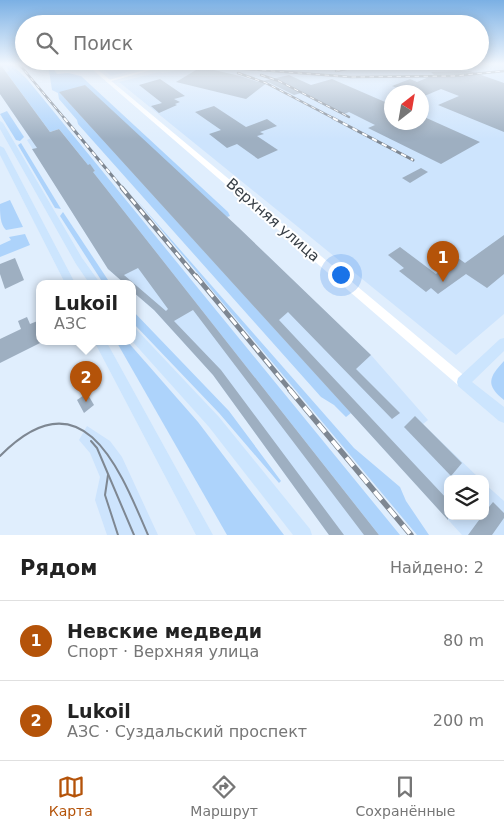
<!DOCTYPE html>
<html lang="ru">
<meta charset="utf-8">
<style>
:root{--surface:#fff;--page:#f2f2f2;--text:#222;--muted:#767676;--line:#e0e0e0;--accent:#b45309}
body{margin:0;font-family:"DejaVu Sans",sans-serif;background:var(--page);color:var(--text)}
.controls{position:absolute;right:15px;bottom:15px;display:grid;overflow:hidden;border-radius:10px;box-shadow:0 2px 12px #0003}
.controls button{width:45px;height:45px;display:grid;place-items:center;padding:0;border:0;border-bottom:1px solid var(--line);background:var(--surface);color:var(--text);font:25px sans-serif}
.compass{position:absolute;left:384px;top:85px;width:45px;height:45px;border-radius:50%;background:var(--surface);box-shadow:0 2px 12px #0003;rotate:31deg}
.you{position:absolute;left:340px;top:274px;width:18px;height:18px;margin:-12px;border:4px solid #fff;border-radius:50%;background:#1a73e8;box-shadow:0 0 0 8px #1a73e833}
.badge{display:grid;place-items:center;width:32px;height:32px;border-radius:50%;background:var(--accent);color:#fff;font-size:16px;font-weight:700}
.pin{position:absolute;translate:-50% -41px;filter:drop-shadow(0 1px 2px #0008)}
.pin::after{content:'';position:absolute;top:26px;width:18px;height:15px;background:inherit;clip-path:polygon(0 0,100% 0,50% 100%)}
.popup{position:absolute;left:36px;top:280px;width:100px;height:65px;box-sizing:border-box;display:grid;place-content:center;border-radius:10px;background:var(--surface);filter:drop-shadow(0 1px 4px #0005);font-size:16px;white-space:nowrap;color:var(--muted)}
.popup b{font-size:19px;color:var(--text)}
.popup::after{content:'';position:absolute;left:50%;top:100%;margin-left:-10px;border:10px solid transparent;border-top-color:var(--surface)}
.list{margin:0;padding:0;list-style:none}
h2{display:flex;justify-content:space-between;align-items:center;height:65px;margin:0;padding:0 20px;font-size:21px}
h2 small{font-size:16px;font-weight:400;color:var(--muted)}
.list li{display:grid;grid-template-columns:32px 1fr auto;gap:15px;align-items:center;box-sizing:border-box;height:80px;padding:0 20px;border-top:1px solid var(--line)}
.list b{display:block;font-size:19px;white-space:nowrap}
.list p{margin:0;font-size:16px;white-space:nowrap;color:var(--muted)}
.list em{font-size:16px;font-style:normal;color:var(--muted)}
.icon{flex:none;width:28px;height:28px;fill:none;stroke:currentColor;stroke-width:2;stroke-linecap:round;stroke-linejoin:round}
.map{position:relative;flex:none;width:504px;height:535px;overflow:hidden}
.search{position:absolute;background:var(--surface);box-shadow:0 2px 12px #0003;left:15px;right:15px;top:15px;height:55px;display:flex;align-items:center;gap:12px;box-sizing:border-box;padding:0 18px;border-radius:28px;color:var(--muted);font-size:19px}
.sheet{height:225px;background:var(--surface)}
nav{display:flex;justify-content:space-around;align-items:center;box-sizing:border-box;height:70px;border-top:1px solid var(--line);background:var(--surface);font-size:14px;color:var(--muted)}
nav a{display:grid;justify-items:center;gap:2px}
nav .on{color:var(--accent)}
.map>svg:first-child{display:block}
.built{fill:#cde4fd;fill-rule:evenodd}
.green{fill:#add3fb}
.building{fill:#9eafc1;fill-rule:evenodd}
.lines{fill:none;stroke-linecap:round;stroke-linejoin:round}
.minor{fill:#fff;fill-rule:evenodd}
.tertiary{fill:#fff;fill-rule:evenodd}
.secondary{fill:#cce5fe;fill-rule:evenodd}
.tram{stroke:#7e8792;stroke-width:2}
.rail-far4-casing{stroke:#7e8792;stroke-width:2.5}
.rail-far3-casing{stroke:#7e8792;stroke-width:3}
.rail-far2-casing{stroke:#7e8792;stroke-width:4.5}
.rail-far1-casing{stroke:#7e8792;stroke-width:5}
.rail-casing{stroke:#7e8792;stroke-width:5.5}
.rail-far4{stroke:#fff;stroke-width:1;stroke-dasharray:4.5;stroke-linecap:butt}
.rail-far3{stroke:#fff;stroke-width:2;stroke-dasharray:5.5;stroke-linecap:butt}
.rail-far2{stroke:#fff;stroke-width:2.5;stroke-dasharray:7;stroke-linecap:butt}
.rail-far1{stroke:#fff;stroke-width:3;stroke-dasharray:9;stroke-linecap:butt}
.rail{stroke:#fff;stroke-width:4;stroke-dasharray:11;stroke-linecap:butt}
.labels{text-anchor:middle;dominant-baseline:central;stroke-width:4;stroke-linejoin:round;paint-order:stroke}
.street-label{font-size:15px;fill:#373e45;stroke:#fff}
</style>
<div class="map">
<svg width="504" height="535" viewBox="0 0 504 535">
<rect width="100%" height="100%" fill="#e0eefd"/>
<g class="built">
<polygon points="0,64 2,67 6,66 9,71 6,72 50,132 44,133 90,164 95,171 94,172 379,535 329,535 213,375 154,310 132,291 132,283 124,283 108,269 27,140 37,135 30,138 0,94"/>
<polygon points="97,64 159,64 111,76"/>
<path d="M199,64H504V314L456,355L119,82L159,72L162,73L197,67ZM392,92H422V122H392Z"/>
<polygon points="59,93 239,229 371,355 428,420 423,424 480,479 448,479 448,516 485,516 485,484 504,501 504,535 462,535"/>
<polygon points="87,426 110,441 122,457 158,535 107,535 95,500 100,477 90,453 79,440"/>
</g>
<g class="green">
<polygon points="1,64 11,64 27,79 400,535 379,535 93,172 95,171 90,165 88,165 59,129 50,132 6,72 9,71 6,66 2,67"/>
<polygon points="48,64 50,64 57,74 68,73 81,76 228,212 230,216 227,217 60,93 351,413 346,417 334,405 321,397 78,124 77,120 59,99 58,93 52,90"/>
<polygon points="7,111 24,137 20,141 16,140 0,114"/>
<polygon points="21,143 61,209 55,208 18,145"/>
<polygon points="133,196 354,448 400,487 406,501 429,535 417,535"/>
<path d="M10,200L23,227L6,230C0,225 0,213 0,204Z"/>
<polygon points="63,212 110,283 103,283 60,216"/>
<polygon points="25,234 30,245 0,257 0,245 11,240 9,237"/>
<polygon points="132,310 229,411 281,481 279,483 219,413 134,324"/>
<polygon points="116,341 127,341 198,422 284,535 227,535"/>
<path d="M504,361V400C485,385 489,377 504,361Z"/>
</g>
<g class="building">
<path d="M0,64L50,132L59,129L88,165L90,164L95,171L93,172L379,535H364L193,310L174,321L221,370L344,535H329L213,375L154,310L132,291V283H124L108,269L32,149L37,148L0,94ZM138,268L168,309L166,311L124,275Z"/>
<polygon points="201,67 240,76 258,82 289,75 311,85 332,79 392,105 392,122 422,122 422,116 480,142 441,164 368,128 375,125 349,112 344,114 301,93 294,95 268,82 246,99 176,82"/>
<polygon points="470,71 504,83 504,132 438,105 459,96 441,89 422,97 422,92 408,92 392,86 410,79 417,82 434,75 431,72"/>
<polygon points="160,79 185,96 174,99 180,102 175,104 177,105 159,113 151,106 162,103 139,85"/>
<polygon points="85,85 238,227 371,355 356,369 400,413 392,419 288,312 279,320 448,500 448,520 59,92"/>
<polygon points="214,106 246,127 267,119 277,126 260,132 264,134 257,136 278,150 258,159 237,144 227,148 209,134 221,130 195,112"/>
<polygon points="421,168 428,172 410,183 402,178"/>
<polygon points="504,235 504,274 487,288 466,274 438,294 431,288 426,292 399,271 404,268 388,255 400,247 436,274 458,258 465,263"/>
<polygon points="15,258 24,280 5,289 0,274 0,264"/>
<polygon points="27,317 30,324 40,320 40,343 0,363 0,339 21,329 18,321"/>
<polygon points="87,393 94,405 84,413 77,400"/>
<polygon points="415,416 462,463 451,476 404,427"/>
<polygon points="493,502 504,513 504,518 492,535 468,535 482,516 485,516 485,512"/>
</g>
<g class="lines">
<polygon class="minor" points="166,64 173,64 108,82 105,81"/>
<polygon class="tertiary" points="86,64 91,64 467,378 469,382 467,386 463,387 459,386"/>
<g class="secondary">
<polygon points="0,121 3,123 82,258 100,283 89,283 76,264 0,129"/>
<polygon points="0,146 4,148 75,283 65,283 0,155"/>
<polygon points="132,328 136,329 219,417 310,529 312,535 293,535 209,427 132,341"/>
<polygon points="504,338 504,351 472,382 504,407 504,423 499,421 458,386 457,382 458,378 500,339"/>
<polygon points="94,341 106,341 213,535 196,535"/>
</g>
<g class="tram">
<polyline points="91,441 97,448 134,535"/>
<path d="M0,456C82,373 119,467 148,535"/>
<polyline points="108,475 105,495 118,535"/>
</g>
<defs>
<g id="rail-far4">
<polyline points="19,64 65,119"/>
<polyline points="181,64 351,77 454,76 504,71"/>
<polyline points="336,71 371,64"/>
<polyline points="238,73 266,83 335,119"/>
<polyline points="261,75 279,81 349,117"/>
</g>
<g id="rail-far3">
<polyline points="64,118 123,189"/>
<polyline points="333,118 413,160"/>
</g>
<polyline id="rail-far2" points="122,188 197,278"/>
<polyline id="rail-far1" points="196,276 291,391"/>
<polyline id="rail" points="290,390 411,535"/>
</defs>
<use href="#rail-far4" class="rail-far4-casing"/>
<use href="#rail-far3" class="rail-far3-casing"/>
<use href="#rail-far2" class="rail-far2-casing"/>
<use href="#rail-far1" class="rail-far1-casing"/>
<use href="#rail" class="rail-casing"/>
<use href="#rail-far4" class="rail-far4"/>
<use href="#rail-far3" class="rail-far3"/>
<use href="#rail-far2" class="rail-far2"/>
<use href="#rail-far1" class="rail-far1"/>
<use href="#rail" class="rail"/>
</g>
<linearGradient id="sky" x2="0" y2="1"><stop stop-color="#7bb0e4"/><stop offset="0.46" stop-color="#f1f7fe"/><stop offset="1" stop-color="#f1f7fe" stop-opacity="0"/></linearGradient>
<rect width="504" height="139" fill="url(#sky)"/>
<g class="labels">
<g class="street-label">
<text transform="translate(273 220) rotate(41)">Верхняя улица</text>
</g>
</g>
</svg>
<div class="controls">
<button><svg class="icon" aria-label="layers" viewBox="0 0 24 24"><path d="M12 4l9 5-9 5-9-5zM3 14l9 5 9-5"/></svg></button>
</div>
<svg class="compass" viewBox="-18 -18 36 36"><path d="M0-13l5 13h-10z" fill="#e53935"/><path d="M0 13l5-13h-10z" fill="#767676"/></svg>
<div class="you"></div>
<div class="pin badge" style="left:443px;top:282px">1</div>
<div class="pin badge" style="left:86px;top:402px">2</div>
<div class="popup"><b>Lukoil</b>АЗС</div>
<div class="search"><svg class="icon" aria-label="search" viewBox="0 0 24 24"><circle cx="10" cy="10" r="6"/><path d="M15 15l6 6"/></svg>Поиск</div>
</div>
<section class="sheet">
<h2>Рядом<small>Найдено: 2</small></h2>
<ul class="list">
<li><span class="badge">1</span><div><b>Невские медведи</b><p>Спорт · Верхняя улица</p></div><em>80 m</em></li>
<li><span class="badge">2</span><div><b>Lukoil</b><p>АЗС · Суздальский проспект</p></div><em>200 m</em></li>
</ul>
</section>
<nav>
<a class="on"><svg class="icon" aria-label="map" viewBox="0 0 24 24"><path d="M3 6l6-2 6 2 6-2v14l-6 2-6-2-6 2zM9 4v14M15 6v14"/></svg>Карта</a>
<a><svg class="icon" aria-label="directions" viewBox="0 0 24 24"><path d="M12 3l9 9-9 9-9-9zM9 14v-3h6M13 9l2 2-2 2"/></svg>Маршрут</a>
<a><svg class="icon" aria-label="saved" viewBox="0 0 24 24"><path d="M7 4h10v16l-5-4-5 4z"/></svg>Сохранённые</a>
</nav>
